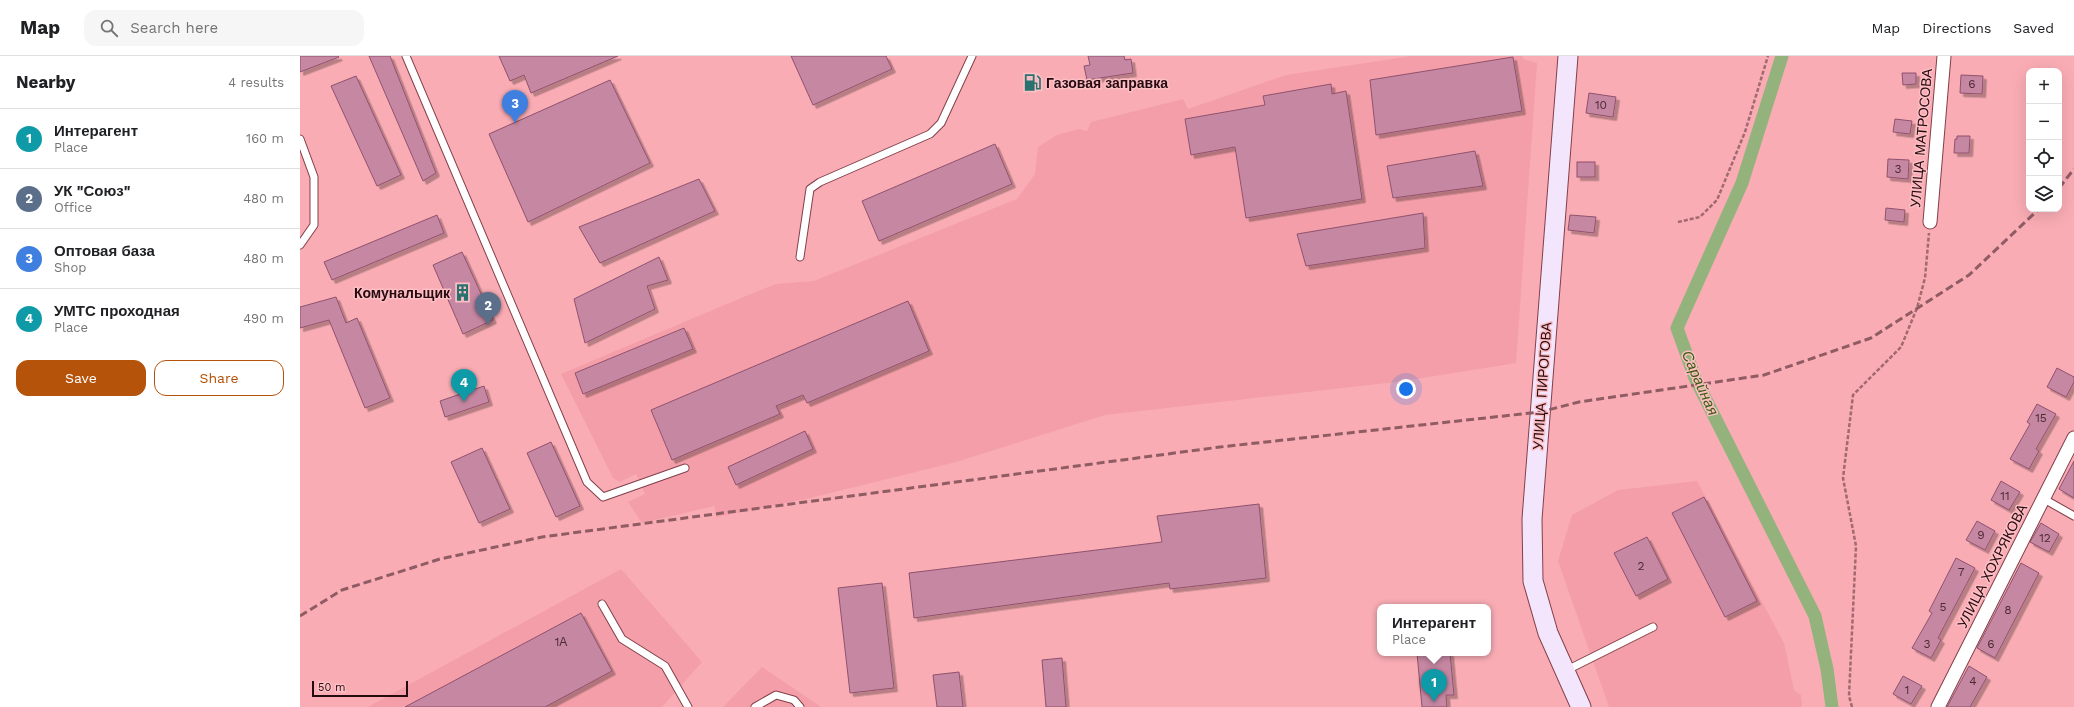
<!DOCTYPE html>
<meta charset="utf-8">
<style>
:root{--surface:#fff;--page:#f6f6f6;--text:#202124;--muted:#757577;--line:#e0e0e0;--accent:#b45309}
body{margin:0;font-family:"Work Sans",sans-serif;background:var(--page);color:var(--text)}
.controls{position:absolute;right:12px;top:12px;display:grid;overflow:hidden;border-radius:8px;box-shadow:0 4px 16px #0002}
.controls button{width:36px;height:36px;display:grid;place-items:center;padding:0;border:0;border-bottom:1px solid var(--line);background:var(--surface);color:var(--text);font:20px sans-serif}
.scale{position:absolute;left:12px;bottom:10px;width:96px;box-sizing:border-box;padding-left:4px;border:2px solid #250a0f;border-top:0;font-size:11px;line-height:14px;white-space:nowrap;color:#250a0f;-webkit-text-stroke:3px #fdbec4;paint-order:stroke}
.you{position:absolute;left:1106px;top:333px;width:14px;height:14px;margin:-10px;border:3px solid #fff;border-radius:50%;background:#1a73e8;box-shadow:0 0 0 6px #1a73e833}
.badge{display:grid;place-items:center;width:26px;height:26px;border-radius:50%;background:var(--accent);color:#fff;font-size:13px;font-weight:700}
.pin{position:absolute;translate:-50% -33px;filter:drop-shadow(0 1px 2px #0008)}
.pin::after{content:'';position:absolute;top:21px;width:14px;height:12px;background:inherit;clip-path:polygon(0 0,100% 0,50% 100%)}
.popup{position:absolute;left:1077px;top:548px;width:114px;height:52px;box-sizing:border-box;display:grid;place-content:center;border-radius:8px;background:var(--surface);filter:drop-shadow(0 1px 3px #0005);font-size:13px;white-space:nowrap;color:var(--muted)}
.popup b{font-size:15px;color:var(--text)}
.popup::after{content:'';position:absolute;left:50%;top:100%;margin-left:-8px;border:8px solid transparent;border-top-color:var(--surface)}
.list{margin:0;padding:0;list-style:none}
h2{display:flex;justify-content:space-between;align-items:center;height:52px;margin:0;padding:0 16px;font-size:17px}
h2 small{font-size:13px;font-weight:400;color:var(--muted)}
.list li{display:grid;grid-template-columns:26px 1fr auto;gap:12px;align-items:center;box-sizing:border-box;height:60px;padding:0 16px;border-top:1px solid var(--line)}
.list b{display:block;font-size:15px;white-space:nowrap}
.list p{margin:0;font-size:13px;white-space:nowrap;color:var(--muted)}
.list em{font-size:13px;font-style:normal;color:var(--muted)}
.actions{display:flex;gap:8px;padding:12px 16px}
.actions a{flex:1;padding:9px 0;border:1px solid var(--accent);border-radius:12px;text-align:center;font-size:14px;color:var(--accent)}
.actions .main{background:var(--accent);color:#fff}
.icon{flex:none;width:22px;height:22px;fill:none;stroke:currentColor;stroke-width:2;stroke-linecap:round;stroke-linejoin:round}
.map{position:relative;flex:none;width:1774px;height:651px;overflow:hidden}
header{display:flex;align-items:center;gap:24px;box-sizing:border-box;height:56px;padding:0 20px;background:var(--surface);border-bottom:1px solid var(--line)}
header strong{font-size:19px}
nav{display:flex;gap:22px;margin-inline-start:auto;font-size:14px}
.search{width:280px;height:36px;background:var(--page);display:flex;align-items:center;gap:10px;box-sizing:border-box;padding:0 14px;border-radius:12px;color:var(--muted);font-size:15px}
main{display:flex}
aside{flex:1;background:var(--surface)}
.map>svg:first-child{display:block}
.built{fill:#f39ea8}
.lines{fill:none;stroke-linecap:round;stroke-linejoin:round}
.canal{stroke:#94b37c;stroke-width:13}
.building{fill:#c687a2;stroke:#90516d;filter:url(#shadow)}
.lane-casing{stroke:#82404a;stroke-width:9}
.street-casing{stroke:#82404a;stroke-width:15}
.secondary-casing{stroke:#82404a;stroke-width:21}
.path{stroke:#a26970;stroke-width:2.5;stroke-dasharray:4 2;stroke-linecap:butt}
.lane{stroke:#fff;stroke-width:7}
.street{stroke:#fff;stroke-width:13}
.secondary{stroke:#f3e5fc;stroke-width:19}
.rail{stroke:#905c63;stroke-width:3;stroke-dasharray:8 4;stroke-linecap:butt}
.labels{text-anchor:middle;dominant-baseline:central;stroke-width:3;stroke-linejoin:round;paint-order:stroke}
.number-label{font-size:12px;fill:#4d2934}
.poi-label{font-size:14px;font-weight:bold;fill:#250a0f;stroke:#fdbec4;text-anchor:start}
.street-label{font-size:14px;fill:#250a0f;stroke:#fdbec4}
.water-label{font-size:15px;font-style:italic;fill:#385d0c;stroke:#fdbec4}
</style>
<header>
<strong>Map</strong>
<div class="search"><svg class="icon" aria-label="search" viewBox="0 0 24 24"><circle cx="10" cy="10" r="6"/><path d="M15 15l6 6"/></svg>Search here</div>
<nav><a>Map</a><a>Directions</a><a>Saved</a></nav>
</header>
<main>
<aside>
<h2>Nearby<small>4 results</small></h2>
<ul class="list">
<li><span class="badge" style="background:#0f9aa8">1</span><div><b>Интерагент</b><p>Place</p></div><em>160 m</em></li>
<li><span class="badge" style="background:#5c6f8a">2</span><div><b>УК &quot;Союз&quot;</b><p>Office</p></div><em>480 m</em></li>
<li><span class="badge" style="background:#3f7fe0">3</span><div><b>Оптовая база</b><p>Shop</p></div><em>480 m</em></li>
<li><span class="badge" style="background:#0f9aa8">4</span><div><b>УМТС проходная</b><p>Place</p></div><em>490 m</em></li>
</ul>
<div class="actions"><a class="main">Save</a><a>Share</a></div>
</aside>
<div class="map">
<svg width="1774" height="651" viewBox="0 0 1774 651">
<defs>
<filter id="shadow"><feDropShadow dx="3.5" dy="3.5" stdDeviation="0" flood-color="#0004"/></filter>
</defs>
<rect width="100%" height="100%" fill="#f9acb4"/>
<g class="built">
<polygon points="1112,0 1223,0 1223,3 1237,7 1216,307 1104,325 805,359 656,406 510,442 417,461 414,450 342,467 328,446 345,438 336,418 320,426 313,422 261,318 446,240 476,228 514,225 717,143 735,118 738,91 757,79 779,73 787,75 791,66 883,43 888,53 986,19"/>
<polygon points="1397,425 1484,587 1494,634 1501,639 1502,649 1501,651 1309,651 1258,505 1272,459 1318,434"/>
<polygon points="321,513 402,606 362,651 68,651"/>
<polygon points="462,611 521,651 423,651"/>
</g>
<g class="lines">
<polyline class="canal" points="1482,0 1442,127 1377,272 1395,322 1515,560 1527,613 1532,651"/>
</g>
<g class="building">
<polygon points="0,0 38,0 39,1 0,16"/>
<polygon points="69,0 90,0 136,117 123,125"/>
<polygon points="199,0 318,0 231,37 224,19 210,25"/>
<polygon points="491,0 586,0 592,13 513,49"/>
<polygon points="788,0 824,0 825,4 831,3 833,17 787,24 784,10 790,9"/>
<polygon points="1213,1 1222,55 1076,79 1070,24"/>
<polygon points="1602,17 1616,17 1616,28 1603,29"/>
<polygon points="1661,19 1683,20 1682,38 1660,37"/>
<polygon points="56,20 101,119 77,130 31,30"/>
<polygon points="310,24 350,107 228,166 189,78"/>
<polygon points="1031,28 1032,38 1046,35 1062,143 946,162 935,91 891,99 885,63 965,49 963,40"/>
<polygon points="1289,37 1316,41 1313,61 1286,57"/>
<polygon points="1595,63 1612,65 1610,78 1593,76"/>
<polygon points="1657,80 1670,80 1669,97 1654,97 1655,83 1657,83"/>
<polygon points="695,88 712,128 579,185 562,145"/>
<polygon points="1175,95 1183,130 1093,142 1087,110"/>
<polygon points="1588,103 1609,104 1608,123 1587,121"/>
<rect x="1277" y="106" width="18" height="15"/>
<polygon points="399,123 415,155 300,207 279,171"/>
<polygon points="1586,152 1605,154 1604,166 1585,164"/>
<polygon points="1123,157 1125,192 1006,210 997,178"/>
<polygon points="137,159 144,177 32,224 24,206"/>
<polygon points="1270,159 1296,161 1294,177 1268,174"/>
<polygon points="162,196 193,264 163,278 133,209"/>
<polygon points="359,201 368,224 347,230 355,253 285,287 274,243"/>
<polygon points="36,241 46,267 57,262 90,342 65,352 29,264 0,272 0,251"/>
<polygon points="608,245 629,295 507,347 503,339 476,350 480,358 372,404 351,354"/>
<polygon points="384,272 393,293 283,338 275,317"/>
<polygon points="1757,312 1774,321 1774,326 1766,341 1747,331"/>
<polygon points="184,330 189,346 145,361 140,345"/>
<polygon points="1737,348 1756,358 1736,393 1739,395 1729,413 1710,403 1730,368 1727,366"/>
<polygon points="505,375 513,393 436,429 428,411"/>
<polygon points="251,386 280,450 256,461 227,397"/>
<polygon points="182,392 210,453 179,467 151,406"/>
<polygon points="1774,405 1774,442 1759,433"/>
<polygon points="1701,425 1720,436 1709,454 1691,444"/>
<polygon points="1404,441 1457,545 1425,561 1372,457"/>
<polygon points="959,448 966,522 870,533 869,527 614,562 609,517 862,486 857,460"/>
<polygon points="1677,465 1695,475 1685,494 1666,484"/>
<polygon points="1741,467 1759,478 1749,496 1730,486"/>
<polygon points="1347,481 1368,523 1336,540 1314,497"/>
<polygon points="1656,502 1675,512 1638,582 1641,584 1631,602 1612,592 1632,557 1629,555"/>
<polygon points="1721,507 1739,517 1695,602 1677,592"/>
<polygon points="582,527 594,632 550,637 538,532"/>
<polygon points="281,557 312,615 245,651 105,651"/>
<polygon points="1117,597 1150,597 1154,639 1146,639 1147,651 1122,651"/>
<polygon points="762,602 766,651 746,651 742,604"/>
<polygon points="1669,610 1687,621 1670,651 1647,651"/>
<polygon points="659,616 663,651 637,651 633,619"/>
<polygon points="1603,620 1622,630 1611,648 1593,638"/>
</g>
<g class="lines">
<defs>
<g id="lane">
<polyline points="106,0 287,426 303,441 385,412"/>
<polyline points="0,83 14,121 14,169 0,189"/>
<polyline points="500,201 510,133 520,126 630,78 641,67 672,0"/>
<polyline points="1744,443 1774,460"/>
<polyline points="302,548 322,583 365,610 388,651"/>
<polyline points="1265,615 1353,571"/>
<polyline points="455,651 476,639 494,644 500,651"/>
</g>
<g id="street">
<polyline points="1630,166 1644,0"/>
<polyline points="1638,651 1774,382"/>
</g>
<polyline id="secondary" points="1268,0 1232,463 1233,525 1248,577 1281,651"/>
</defs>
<use href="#lane" class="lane-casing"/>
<use href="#street" class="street-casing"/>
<use href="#secondary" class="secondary-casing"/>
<g class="path">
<polyline points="1378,166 1400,161 1417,144 1445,76 1468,0"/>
<polyline points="1552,651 1549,640 1556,490 1543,422 1553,339 1601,291 1617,252 1625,222 1629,177"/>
</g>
<use href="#lane" class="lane"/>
<use href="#street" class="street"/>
<use href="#secondary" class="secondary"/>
<g class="rail">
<polyline points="1759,132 1774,113"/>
<polyline points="0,560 42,534 140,503 242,481 920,391 1240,356 1279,346 1464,319 1571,282 1669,219 1739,153"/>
</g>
</g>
<defs>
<symbol id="fuel-bare" viewBox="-9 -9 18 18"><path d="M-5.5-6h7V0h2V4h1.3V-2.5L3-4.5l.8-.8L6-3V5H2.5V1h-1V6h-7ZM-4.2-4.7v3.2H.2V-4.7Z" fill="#27726f" stroke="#fdbec4" stroke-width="2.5" paint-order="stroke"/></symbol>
<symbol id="building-bare" viewBox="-9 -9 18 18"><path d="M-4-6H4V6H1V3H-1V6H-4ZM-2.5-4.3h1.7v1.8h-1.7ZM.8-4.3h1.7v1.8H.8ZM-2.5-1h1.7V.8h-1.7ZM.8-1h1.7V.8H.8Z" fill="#27726f" stroke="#fdbec4" stroke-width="2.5" paint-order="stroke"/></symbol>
</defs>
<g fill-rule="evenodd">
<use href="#fuel-bare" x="720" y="14" width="25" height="25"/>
<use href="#building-bare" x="150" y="224" width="25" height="25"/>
</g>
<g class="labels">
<g class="number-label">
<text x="1672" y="28">6</text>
<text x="1301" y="49">10</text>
<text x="1598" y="113">3</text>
<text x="1741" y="362">15</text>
<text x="1705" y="440">11</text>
<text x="1681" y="479">9</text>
<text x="1745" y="482">12</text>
<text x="1341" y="510">2</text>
<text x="1661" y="516">7</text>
<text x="1643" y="551">5</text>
<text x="1708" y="554">8</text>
<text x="261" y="586">1А</text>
<text x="1627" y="588">3</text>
<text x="1691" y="588">6</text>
<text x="1673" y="625">4</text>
<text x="1607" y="634">1</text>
</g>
<g class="poi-label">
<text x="746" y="27">Газовая заправка</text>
<text x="150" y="237" text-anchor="end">Комунальщик</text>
</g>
<g class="street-label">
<text transform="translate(1621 82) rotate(-85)">УЛИЦА МАТРОСОВА</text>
<text transform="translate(1242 330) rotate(-86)">УЛИЦА ПИРОГОВА</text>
<text transform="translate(1692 510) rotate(-63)">УЛИЦА ХОХРЯКОВА</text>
</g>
<g class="water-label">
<text transform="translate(1400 327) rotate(66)">Сарайная</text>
</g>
</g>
</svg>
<div class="controls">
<button>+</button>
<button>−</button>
<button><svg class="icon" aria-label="locate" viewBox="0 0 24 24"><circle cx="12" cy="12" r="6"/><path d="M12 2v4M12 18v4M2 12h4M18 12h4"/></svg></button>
<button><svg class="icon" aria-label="layers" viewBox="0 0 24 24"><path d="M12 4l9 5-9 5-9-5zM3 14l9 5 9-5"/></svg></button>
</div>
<div class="scale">50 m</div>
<div class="you"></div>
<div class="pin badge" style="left:1134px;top:646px;background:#0f9aa8">1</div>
<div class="popup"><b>Интерагент</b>Place</div>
<div class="pin badge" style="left:188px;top:269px;background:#5c6f8a">2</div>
<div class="pin badge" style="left:215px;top:67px;background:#3f7fe0">3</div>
<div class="pin badge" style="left:164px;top:346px;background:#0f9aa8">4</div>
</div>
</main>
